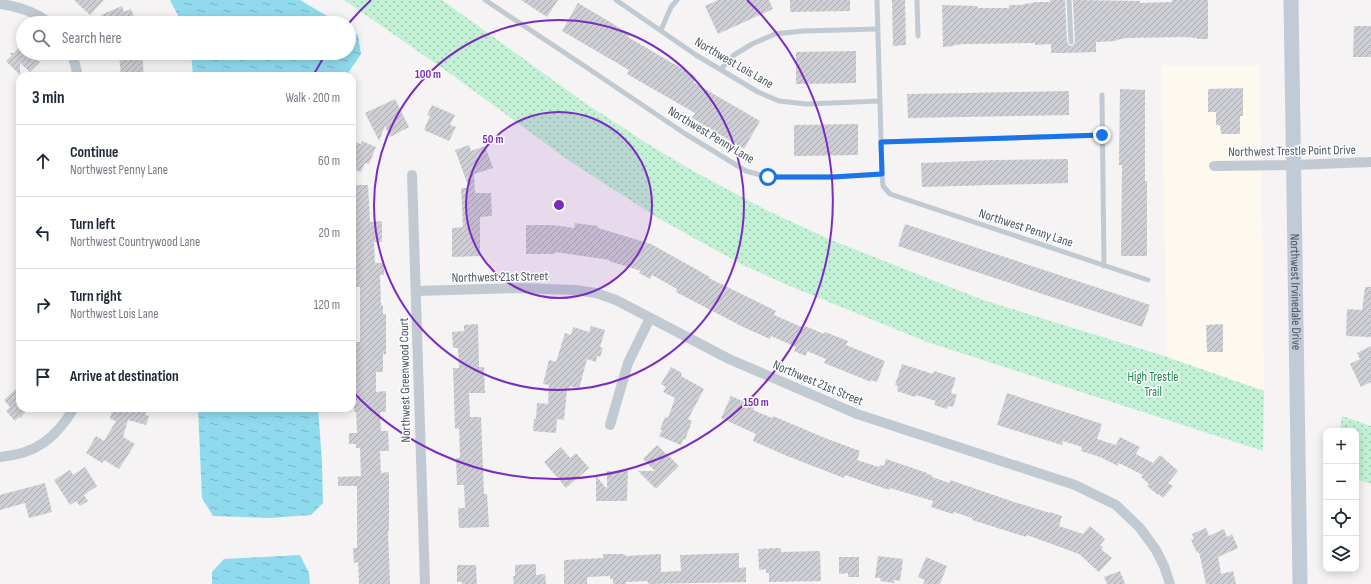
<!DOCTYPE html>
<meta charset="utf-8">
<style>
:root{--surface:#fff;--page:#f2f2f3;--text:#1f2937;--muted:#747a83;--line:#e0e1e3}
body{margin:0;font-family:"Sofia Sans Condensed",sans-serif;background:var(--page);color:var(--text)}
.controls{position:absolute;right:12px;bottom:12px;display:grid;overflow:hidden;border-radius:8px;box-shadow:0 2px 10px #0003}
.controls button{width:36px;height:36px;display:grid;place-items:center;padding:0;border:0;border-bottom:1px solid var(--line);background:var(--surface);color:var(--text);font:20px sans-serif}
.stop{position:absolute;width:12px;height:12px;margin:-9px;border:3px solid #1a73e8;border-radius:50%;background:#fff}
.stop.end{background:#1a73e8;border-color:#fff;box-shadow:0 1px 4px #0008}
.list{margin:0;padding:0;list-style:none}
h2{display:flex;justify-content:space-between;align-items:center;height:52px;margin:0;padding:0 16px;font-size:17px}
h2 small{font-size:13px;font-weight:400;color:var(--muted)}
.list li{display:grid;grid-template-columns:26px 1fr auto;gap:12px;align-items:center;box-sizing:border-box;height:72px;padding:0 16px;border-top:1px solid var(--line)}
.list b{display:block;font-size:15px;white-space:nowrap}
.list p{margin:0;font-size:13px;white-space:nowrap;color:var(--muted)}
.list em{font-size:13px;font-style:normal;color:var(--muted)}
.icon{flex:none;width:22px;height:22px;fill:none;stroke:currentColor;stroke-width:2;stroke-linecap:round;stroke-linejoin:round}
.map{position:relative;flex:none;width:1371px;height:584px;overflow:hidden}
.search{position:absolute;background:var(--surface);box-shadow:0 2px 10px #0003;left:16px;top:16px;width:340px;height:44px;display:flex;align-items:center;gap:10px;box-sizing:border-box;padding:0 14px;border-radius:22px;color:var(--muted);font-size:15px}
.panel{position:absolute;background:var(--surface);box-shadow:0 2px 10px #0003;left:16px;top:72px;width:340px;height:340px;border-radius:12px}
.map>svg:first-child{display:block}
.commercial{fill:#fdf9ef}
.park{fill:url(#park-dots)}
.water{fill:url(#water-ripples)}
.building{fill:url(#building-hatch)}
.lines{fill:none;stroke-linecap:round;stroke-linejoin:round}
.lane{stroke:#c1cad2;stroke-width:5}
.street{stroke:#c1cad2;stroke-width:10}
.secondary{stroke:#c1cbd6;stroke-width:15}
.route{stroke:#1a73e8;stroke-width:5}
.ring{fill:none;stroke:#7b2cbf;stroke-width:2}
.labels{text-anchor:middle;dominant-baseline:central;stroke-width:3;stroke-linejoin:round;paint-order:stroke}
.street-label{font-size:13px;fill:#4a5661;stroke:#fff}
.park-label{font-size:13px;fill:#17864f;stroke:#fff}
.centre{fill:#7b2cbf;stroke:#fff;stroke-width:2}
.ring-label{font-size:12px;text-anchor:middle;font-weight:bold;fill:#7b2cbf;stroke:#fff;stroke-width:3;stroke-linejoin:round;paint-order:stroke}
</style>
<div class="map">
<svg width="1371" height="584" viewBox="0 0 1371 584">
<defs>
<pattern id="park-dots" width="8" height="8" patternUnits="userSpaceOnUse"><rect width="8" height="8" fill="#c3f1d5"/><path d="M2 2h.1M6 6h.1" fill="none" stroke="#a0c6b0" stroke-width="1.8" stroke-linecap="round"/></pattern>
<pattern id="water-ripples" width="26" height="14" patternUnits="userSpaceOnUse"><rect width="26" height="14" fill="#90daee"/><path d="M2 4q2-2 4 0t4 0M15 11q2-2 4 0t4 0" fill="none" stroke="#78b4c4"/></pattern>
<pattern id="building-hatch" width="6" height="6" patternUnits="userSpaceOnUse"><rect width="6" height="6" fill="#cdcfd5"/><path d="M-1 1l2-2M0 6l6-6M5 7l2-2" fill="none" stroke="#a8abb0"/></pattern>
</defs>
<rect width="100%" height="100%" fill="#f5f3f3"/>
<polygon class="commercial" points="1161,65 1260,65 1264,391 1167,357"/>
<g class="park">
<polygon points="344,0 442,0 582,101 648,144 693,171 768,211 831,240 983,300 1167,357 1264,391 1263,451 927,342 785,284 741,264 658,218 571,162 448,72"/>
<polygon points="1342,416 1371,426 1371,484 1356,479 1356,431 1340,431"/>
</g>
<g class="water">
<polygon points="170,0 300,0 339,23 182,23"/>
<polygon points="349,30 358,35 361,54 346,76 193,76 191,53 349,53"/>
<polygon points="198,408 318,408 322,462 323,503 311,515 270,518 213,516 202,498"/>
<polygon points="300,555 309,573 310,584 212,584 212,572 224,559"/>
</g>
<g class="building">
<polygon points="74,0 104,0 90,15"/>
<polygon points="521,0 558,0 547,17"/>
<polygon points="718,0 769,0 773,9 718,34 705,6"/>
<polygon points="790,0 850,0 850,11 790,12"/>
<polygon points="892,0 905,0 906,45 893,46"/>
<polygon points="1050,0 1065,0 1067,42 1070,46 1073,45 1075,42 1073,0 1140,1 1140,3 1172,2 1172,0 1208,0 1208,39 1197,39 1197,38 1186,37 1127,38 1116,40 1116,41 1096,42 1096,52 1065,53 1051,53 1051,44 1035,45 1035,43 964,44 954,45 954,46 943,47 942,5 977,6 978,8 1009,8 1009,5 1023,5 1023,4 1034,3 1034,2 1050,2"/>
<polygon points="578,3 630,34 628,37 696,77 693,82 760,121 744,149 692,118 695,113 627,74 629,70 562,31"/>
<polygon points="122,6 124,12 131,9 135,19 132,21 133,23 105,23 101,15"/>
<polygon points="1354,26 1371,26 1371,57 1353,57"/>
<polygon points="23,43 23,53 31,53 40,62 30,72 20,63 20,75 6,61 12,55 9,53 14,53"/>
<polygon points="856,51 856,83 796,84 796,52"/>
<polygon points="142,53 144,76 121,76 119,55"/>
<polygon points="1243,88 1243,116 1240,116 1240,134 1221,134 1220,125 1216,125 1216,112 1208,112 1208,89"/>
<polygon points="1120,89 1145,90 1145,181 1147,181 1147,256 1121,256 1122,165 1119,165"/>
<polygon points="1069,91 1069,115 908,118 907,94"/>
<polygon points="395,99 409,127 390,137 385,126 379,141 365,113"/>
<polygon points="432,105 455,115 450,125 456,127 449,141 424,130 430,116 427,115"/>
<polygon points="858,124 858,155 794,156 794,125"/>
<polygon points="352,141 361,144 362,141 376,147 369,164 365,163 361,172 352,169"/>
<polygon points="469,145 471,151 485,146 493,168 474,174 475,193 491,193 492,216 480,217 480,256 452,257 452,228 463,227 461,188 469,188 455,150"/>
<polygon points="1068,159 1068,183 922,187 921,163 995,160"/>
<polygon points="354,185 368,185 370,222 382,221 382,242 374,242 375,263 384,263 384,275 380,275 381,305 383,305 383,314 386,314 386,354 383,354 383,372 376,372 376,392 386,391 386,412 380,412 381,431 388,431 389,451 380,451 381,473 389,472 389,531 388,531 390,584 359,584 358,562 354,563 353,548 357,548 357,486 338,486 338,477 361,476 360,448 356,448 356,444 349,444 349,433 357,433 356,412 354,412 352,342 360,342 360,287 352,287 352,192 354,192"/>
<polygon points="575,223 598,226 598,228 651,244 710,277 709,278 776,311 774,315 804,328 805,326 824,334 825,332 848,341 846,345 885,361 877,382 871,380 871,382 824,363 826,359 807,351 806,356 794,351 796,347 771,336 770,339 743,327 676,292 677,289 652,275 650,279 639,273 641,271 609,261 610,260 555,252 555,254 526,254 526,225 553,225 574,228"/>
<polygon points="905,224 1150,305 1142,327 898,246"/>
<polygon points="1365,287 1371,287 1371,337 1346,336 1347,309 1362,310"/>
<polygon points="478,324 479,367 484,367 485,393 469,393 470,417 481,417 484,494 487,494 489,527 459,528 458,508 465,508 464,485 457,485 456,458 460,458 459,428 455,429 453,368 459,368 458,348 453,348 452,332 464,331 464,325"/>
<polygon points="1223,324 1223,352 1207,352 1206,325"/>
<polygon points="591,326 605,330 600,347 603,348 600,357 597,356 596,362 587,359 579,389 570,386 569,391 567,390 564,420 557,419 556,433 533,431 534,419 536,419 537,403 548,404 549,385 543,384 549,360 556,362 565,333 571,335 573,327 589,332"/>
<polygon points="1371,346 1371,382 1361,387 1350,364 1360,359 1357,353"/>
<polygon points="902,364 933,374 934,371 956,378 951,393 957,395 953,407 948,406 947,409 934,405 936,401 916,395 915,397 897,391 898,386 895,385"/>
<polygon points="671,367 682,373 681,376 704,389 688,419 692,421 685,440 683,439 681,445 659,436 662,430 660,429 665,417 668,418 675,398 663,392 666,387 661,384"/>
<polygon points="20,385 20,408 29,408 20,418 19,417 15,421 6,411 10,407 4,400"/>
<polygon points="1007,393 1102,424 1097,439 1116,445 1120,437 1140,447 1136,454 1153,463 1160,455 1178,471 1168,483 1173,486 1163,498 1159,494 1158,495 1147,486 1149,484 1141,477 1143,475 1119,463 1118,466 1100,457 1081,451 1082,447 1063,441 1062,445 997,425"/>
<polygon points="731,396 749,404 748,405 754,408 753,410 772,418 773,416 825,438 860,451 857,460 879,467 880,465 884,466 886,459 927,473 927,474 932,475 932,477 950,483 950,480 1014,502 1050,513 1050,512 1062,516 1059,526 1083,534 1090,526 1105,539 1100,545 1103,547 1101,549 1112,558 1099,572 1079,554 1027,535 1026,537 972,520 972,518 954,512 953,514 931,507 933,501 890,488 889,490 845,475 844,478 787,456 753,441 756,434 721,418"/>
<polygon points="113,408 147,408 145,415 149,416 146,425 128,420 123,437 135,444 119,469 104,460 102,463 86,453 96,436 104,441 116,421 110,419"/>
<polygon points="657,445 679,466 656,489 638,471 655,471 643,459"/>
<polygon points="561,447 570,458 576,453 589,468 566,488 544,462"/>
<polygon points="85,467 97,486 84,495 88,501 80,506 76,501 70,505 54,480 70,470 73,475"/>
<polygon points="607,471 628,471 627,501 596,501 596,476 607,489"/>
<polygon points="45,483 52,512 29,518 25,503 0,510 0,495"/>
<polygon points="1206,528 1209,536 1224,529 1227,537 1232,534 1238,548 1218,557 1221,574 1233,571 1236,584 1206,584 1199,552 1197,553 1191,540 1194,539 1192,534"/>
<polygon points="781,548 781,552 820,551 821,581 769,582 769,573 766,573 766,569 759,570 758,549"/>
<polygon points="739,553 739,568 746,567 746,582 649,584 647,581 626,582 626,584 613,584 613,579 610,579 610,576 587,577 587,584 564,584 564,560 603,558 603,554 625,554 625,556 661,554 661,572 681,571 680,555"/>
<polygon points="878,556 903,559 900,581 894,580 894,583 880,581 881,578 875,578"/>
<polygon points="839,557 859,557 859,577 848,577 848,573 839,574"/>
<polygon points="926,557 947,566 940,584 923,584 925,580 918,577"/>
<polygon points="536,564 536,575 545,574 546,584 514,584 513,576 515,576 515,565"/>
<polygon points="457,565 476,565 477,584 462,584 462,582 457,582"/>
<polygon points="1120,571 1125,584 1107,584 1104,577"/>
</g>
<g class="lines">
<g class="lane">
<polyline points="485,0 583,65 684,133 746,171 768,177 833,177 882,174 883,186 890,194 1148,280"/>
<polyline points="616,0 696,55 758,92 779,101 806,104 879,101"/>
<polyline points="877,0 882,174"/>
<polyline points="917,0 918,36"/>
<polyline points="1069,0 1071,42"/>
<polyline points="661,30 671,7 677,0"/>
<polyline points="721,69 734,55 752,44 775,34 803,31 877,29"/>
<polyline points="1102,95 1104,266"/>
<polyline points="881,142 1102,135"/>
</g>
<g class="street">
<path d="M0,4C18,6 35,12 50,23"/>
<polyline points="72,53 78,76"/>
<polyline points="1214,166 1294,165 1371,162"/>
<polyline points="412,175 425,584"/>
<polyline points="416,291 518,288 575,290 596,293 616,300 729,359 857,414 1075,485 1116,505 1140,528 1156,550 1164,566 1170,584"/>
<polyline points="610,425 628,363 650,318"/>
<path d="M0,457C36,454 56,438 74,408"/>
</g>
<path class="secondary" id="s1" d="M1291,0L1300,584"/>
</g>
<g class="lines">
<polyline class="route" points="768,177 833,177 882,174 881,142 1102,135"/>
</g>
<circle cx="559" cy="205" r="93" fill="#7b2cbf" fill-opacity=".12"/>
<g class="ring">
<circle cx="559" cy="205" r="93"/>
<circle cx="559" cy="205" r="185"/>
<path d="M314 74A278 278 0 0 1 326 54M349 23A278 278 0 0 1 371 0M747 0A278 278 0 1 1 352 391"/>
</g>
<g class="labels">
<g class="street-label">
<text transform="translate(734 63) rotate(30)">Northwest Lois Lane</text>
<text transform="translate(711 135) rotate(31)">Northwest Penny Lane</text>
<text transform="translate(1292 151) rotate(-1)">Northwest Trestle Point Drive</text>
<text transform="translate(1026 228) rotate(18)">Northwest Penny Lane</text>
<text transform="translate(500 277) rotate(-1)">Northwest 21st Street</text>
<text stroke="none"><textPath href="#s1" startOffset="292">Northwest Irvinedale Drive</textPath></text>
<text transform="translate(405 380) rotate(-91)">Northwest Greenwood Court</text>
<text transform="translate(818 383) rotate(23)">Northwest 21st Street</text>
</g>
<g class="park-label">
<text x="1153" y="377">High Trestle<tspan x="1153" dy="15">Trail</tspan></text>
</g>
</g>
<circle cx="559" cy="205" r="6" class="centre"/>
<g class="ring-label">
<text x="428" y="78">100 m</text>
<text x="493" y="143">50 m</text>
<text x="756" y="406">150 m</text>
</g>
</svg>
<div class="controls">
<button>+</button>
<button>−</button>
<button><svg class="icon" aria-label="locate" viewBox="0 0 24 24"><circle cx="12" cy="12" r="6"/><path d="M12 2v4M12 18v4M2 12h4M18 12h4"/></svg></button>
<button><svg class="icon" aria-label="layers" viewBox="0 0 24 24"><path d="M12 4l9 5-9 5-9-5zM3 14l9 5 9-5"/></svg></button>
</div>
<div class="stop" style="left:768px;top:177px"></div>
<div class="stop end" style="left:1102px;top:135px"></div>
<div class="search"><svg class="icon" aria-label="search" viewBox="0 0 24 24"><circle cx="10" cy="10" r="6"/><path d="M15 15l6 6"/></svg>Search here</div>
<section class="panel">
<h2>3 min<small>Walk · 200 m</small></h2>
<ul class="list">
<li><svg class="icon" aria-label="ahead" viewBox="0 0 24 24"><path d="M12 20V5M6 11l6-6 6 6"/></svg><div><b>Continue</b><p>Northwest Penny Lane</p></div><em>60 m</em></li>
<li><svg class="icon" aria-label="left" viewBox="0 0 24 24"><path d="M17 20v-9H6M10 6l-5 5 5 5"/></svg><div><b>Turn left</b><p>Northwest Countrywood Lane</p></div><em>20 m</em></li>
<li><svg class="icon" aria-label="right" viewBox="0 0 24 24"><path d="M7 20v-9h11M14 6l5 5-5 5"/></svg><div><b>Turn right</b><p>Northwest Lois Lane</p></div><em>120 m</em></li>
<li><svg class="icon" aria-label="arrive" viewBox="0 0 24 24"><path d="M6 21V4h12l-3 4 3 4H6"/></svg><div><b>Arrive at destination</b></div></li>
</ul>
</section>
</div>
